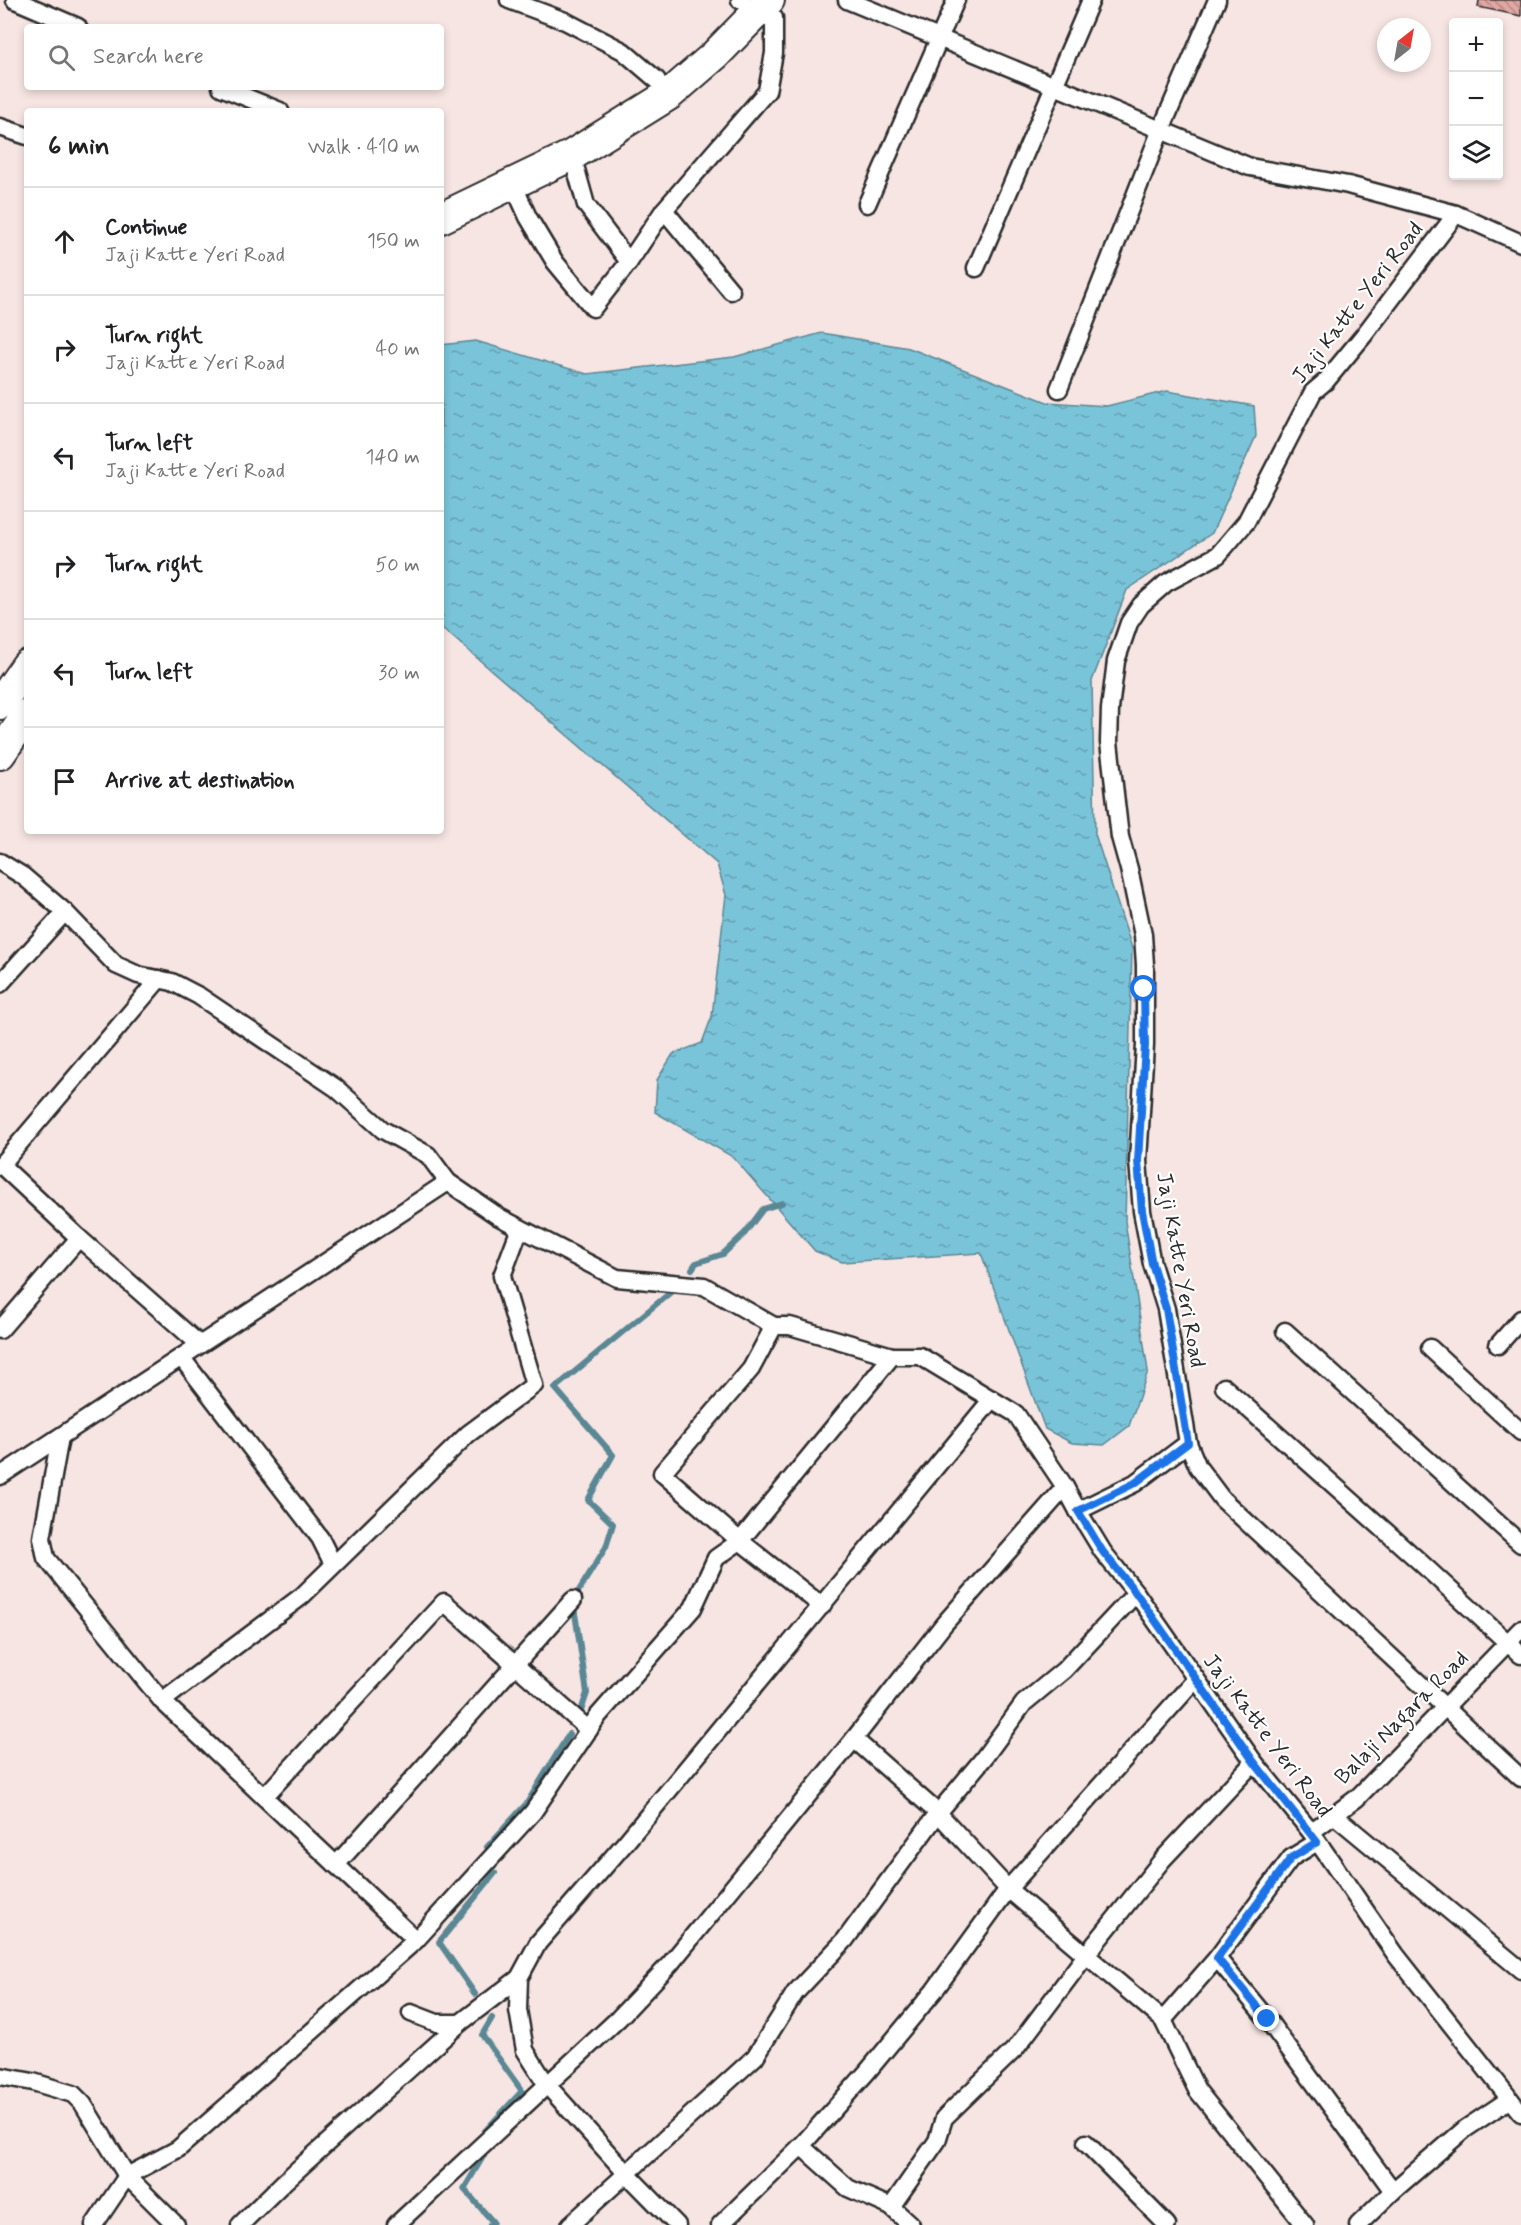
<!DOCTYPE html>
<meta charset="utf-8">
<style>
:root{--surface:#fff;--page:#f6f6f6;--text:#202124;--muted:#757577;--line:#e0e0e0}
body{margin:0;font-family:Mynerve,sans-serif;background:var(--page);color:var(--text)}
.controls{position:absolute;right:18px;top:18px;display:grid;overflow:hidden;border-radius:6px;box-shadow:0 3px 9px #0003}
.controls button{width:54px;height:54px;display:grid;place-items:center;padding:0;border:0;border-bottom:2px solid var(--line);background:var(--surface);color:var(--text);font:30px sans-serif}
.compass{position:absolute;left:1377px;top:18px;width:54px;height:54px;border-radius:50%;background:var(--surface);box-shadow:0 3px 9px #0003;rotate:31deg}
.stop{position:absolute;width:18px;height:18px;margin:-14px;border:4px solid #1a73e8;border-radius:50%;background:#fff}
.stop.end{background:#1a73e8;border-color:#fff;box-shadow:0 2px 6px #0008}
.list{margin:0;padding:0;list-style:none}
h2{display:flex;justify-content:space-between;align-items:center;height:78px;margin:0;padding:0 24px;font-size:26px}
h2 small{font-size:20px;font-weight:400;color:var(--muted)}
.list li{display:grid;grid-template-columns:39px 1fr auto;gap:18px;align-items:center;box-sizing:border-box;height:108px;padding:0 24px;border-top:2px solid var(--line)}
.list b{display:block;font-size:22px;white-space:nowrap}
.list p{margin:0;font-size:20px;white-space:nowrap;color:var(--muted)}
.list em{font-size:20px;font-style:normal;color:var(--muted)}
.icon{flex:none;width:33px;height:33px;fill:none;stroke:currentColor;stroke-width:2;stroke-linecap:round;stroke-linejoin:round}
.map{position:relative;flex:none;width:1521px;height:2225px;overflow:hidden}
.search{position:absolute;background:var(--surface);box-shadow:0 3px 9px #0003;left:24px;top:24px;width:420px;height:66px;display:flex;align-items:center;gap:15px;box-sizing:border-box;padding:0 21px;border-radius:6px;color:var(--muted);font-size:22px}
.panel{position:absolute;background:var(--surface);box-shadow:0 3px 9px #0003;left:24px;top:108px;width:420px;height:726px;border-radius:6px}
.map>svg:first-child{display:block}
.water{fill:url(#water-ripples);stroke:#5a8794;stroke-width:1.5}
.lines{fill:none;stroke-linecap:round;stroke-linejoin:round}
.stream{stroke:#5a8794;stroke-width:6}
.building{fill:url(#building-back-hatch);stroke:#2b2b2b;stroke-width:1.5}
.street-casing{stroke:#2b2b2b;stroke-width:21}
.highway-casing{stroke:#2b2b2b;stroke-width:34}
.street{stroke:#fff;stroke-width:16}
.highway{stroke:#fff;stroke-width:30}
.route{stroke:#1a73e8;stroke-width:8}
.labels{text-anchor:middle;dominant-baseline:central;stroke-width:4.5;stroke-linejoin:round;paint-order:stroke}
.street-label{font-size:22px;fill:#2b2b2b;stroke:#fff}
</style>
<div class="map">
<svg width="1521" height="2225" viewBox="0 0 1521 2225">
<defs>
<pattern id="water-ripples" width="26" height="14" patternUnits="userSpaceOnUse" patternTransform="scale(1.5)"><rect width="26" height="14" fill="#7ac4da"/><path d="M2 4q2-2 4 0t4 0M15 11q2-2 4 0t4 0" fill="none" stroke="#649fb1"/></pattern>
<pattern id="building-back-hatch" width="6" height="6" patternUnits="userSpaceOnUse" patternTransform="scale(1.5)"><rect width="6" height="6" fill="#e1a7a3"/><path d="M-1 5l2 2M0 0l6 6M5-1l2 2" fill="none" stroke="#b78885"/></pattern>
</defs>
<rect width="100%" height="100%" fill="#f6e5e3"/>
<filter id="ink" filterUnits="userSpaceOnUse"><feTurbulence type="fractalNoise" baseFrequency=".0167" numOctaves="2"/><feDisplacementMap in="SourceGraphic" scale="12" xChannelSelector="R" yChannelSelector="G"/><feConvolveMatrix kernelMatrix="1 2 1 2 8 2 1 2 1" color-interpolation-filters="sRGB"/></filter>
<g filter="url(#ink)">
<polygon class="water" points="822,333 909,348 1047,402 1107,406 1167,391 1254,406 1256,436 1212,533 1127,590 1092,681 1095,834 1132,948 1125,1221 1148,1371 1129,1426 1104,1445 1072,1443 1045,1429 981,1253 842,1262 815,1251 733,1157 655,1112 657,1080 673,1054 702,1043 712,1016 726,895 717,864 441,627 441,345 476,341 587,374 734,357"/>
<g class="lines">
<g class="stream">
<polyline points="692,1269 696,1263 723,1254 745,1233 763,1209 782,1203"/>
<polyline points="579,1717 587,1693 573,1600 606,1547 613,1524 588,1500 613,1455 555,1388 677,1287"/>
<polyline points="487,1847 527,1803 569,1734"/>
<polyline points="475,1994 439,1942 495,1873"/>
<polyline points="485,2131 522,2091 482,2035 492,2018"/>
<polyline points="484,2155 464,2189 493,2222 490,2225"/>
</g>
</g>
<polygon class="building" points="1479,0 1521,0 1521,16 1478,7"/>
<g class="lines">
<defs>
<g id="street">
<polyline points="15,0 78,27"/>
<polyline points="509,0 565,21 623,51 657,80"/>
<polyline points="740,0 743,1"/>
<polyline points="847,0 1250,167 1348,185 1456,214 1521,243"/>
<polyline points="221,87 280,111"/>
<polyline points="0,127 27,136"/>
<polyline points="572,155 586,205 629,262"/>
<polyline points="513,184 528,217 555,262 593,308 629,262 664,210 767,91 774,53 774,18 761,8"/>
<polyline points="867,204 956,0"/>
<polyline points="664,210 731,291"/>
<polyline points="1456,214 1364,335 1326,381 1313,392 1246,522 1218,555 1166,583 1141,605 1129,623 1116,661 1110,709 1109,742 1120,837 1129,869 1143,935 1145,965 1145,1045 1138,1161 1142,1211 1152,1264 1166,1309 1188,1443 1135,1483 1078,1511 1103,1552 1136,1593 1254,1762 1311,1832 1396,1955 1521,2113"/>
<polyline points="976,268 1091,0"/>
<polyline points="1059,389 1160,132 1217,0"/>
<polyline points="0,862 23,876 65,912 116,965 138,975 172,982 199,996 336,1088 383,1130 428,1155 448,1182 499,1217 617,1278 704,1286 774,1326 790,1326 892,1356"/>
<polyline points="0,984 65,912"/>
<polyline points="1,1165 79,1238 199,1344"/>
<polyline points="0,1166 159,979"/>
<polyline points="774,1326 751,1369 662,1473 740,1541 822,1606"/>
<polyline points="0,1330 79,1238"/>
<polyline points="1285,1331 1521,1544"/>
<polyline points="1498,1345 1521,1319"/>
<polyline points="1430,1348 1521,1432"/>
<polyline points="181,1357 320,1538 333,1564"/>
<polyline points="1224,1387 1420,1562 1521,1655"/>
<polyline points="60,1437 42,1538 46,1558 162,1701 416,1940"/>
<polyline points="1188,1443 1198,1467 1222,1499 1521,1778"/>
<polyline points="0,1476 448,1182"/>
<polyline points="162,1701 302,1596 468,1434 534,1385 502,1276 520,1228"/>
<polyline points="854,1739 938,1813 1008,1889 1163,2020 1197,2090 1305,2225"/>
<polyline points="264,1797 444,1602 589,1730"/>
<polyline points="1334,1815 1521,1970"/>
<polyline points="1311,1832 1357,1798 1521,1629"/>
<polyline points="336,1865 573,1600"/>
<polyline points="1217,1958 1267,2019 1393,2191"/>
<polyline points="411,2013 437,2023 460,2023 519,1978"/>
<polyline points="1163,2020 1217,1958 1291,1858 1317,1842"/>
<polyline points="0,2076 33,2082 73,2094 83,2104 127,2176 176,2225"/>
<polyline points="1086,2143 1167,2225"/>
<polyline points="801,2146 848,2188 891,2207 911,2225"/>
<polyline points="891,2207 937,2141 944,2118 1016,2048 1086,1955 1163,1859 1254,1762"/>
<polyline points="94,2225 127,2176 178,2149 416,1940 533,1812 598,1716 693,1608 716,1558 740,1541 892,1356 920,1356 1016,1414 1065,1487 1078,1511"/>
<polyline points="240,2225 285,2181 460,2023"/>
<polyline points="396,2225 618,2019 670,1964 854,1739 944,1624 1065,1487"/>
<polyline points="570,2225 755,2057 795,1993 845,1940 938,1813 983,1759 1024,1703 1064,1670 1136,1593"/>
<polyline points="677,2225 627,2174 547,2085 525,2050 518,2010 519,1978 538,1943 626,1842 992,1399"/>
<polyline points="720,2225 801,2146 867,2072 934,1991 1008,1889 1196,1679"/>
<polyline points="1358,2225 1393,2191 1465,2129 1510,2099"/>
</g>
<g id="highway">
<polyline points="441,218 572,155 670,94 715,55 769,0"/>
<polyline points="0,704 27,665"/>
<polyline points="0,754 27,715"/>
</g>
</defs>
<use href="#street" class="street-casing"/>
<use href="#highway" class="highway-casing"/>
<use href="#street" class="street"/>
<use href="#highway" class="highway"/>
</g>
</g>
<g class="lines" filter="url(#ink)">
<polyline class="route" points="1144,989 1145,1045 1138,1161 1142,1211 1152,1264 1166,1309 1188,1443 1135,1483 1078,1511 1103,1552 1136,1593 1254,1762 1317,1842 1291,1858 1217,1958 1267,2019"/>
</g>
<g class="labels">
<g class="street-label">
<text transform="translate(1358 303) rotate(-52)">Jaji Katte Yeri Road</text>
<text transform="translate(1180 1270) rotate(80)">Jaji Katte Yeri Road</text>
<text transform="translate(1402 1718) rotate(-45)">Balaji Nagara Road</text>
<text transform="translate(1267 1736) rotate(53)">Jaji Katte Yeri Road</text>
</g>
</g>
</svg>
<div class="controls">
<button>+</button>
<button>−</button>
<button><svg class="icon" aria-label="layers" viewBox="0 0 24 24"><path d="M12 4l9 5-9 5-9-5zM3 14l9 5 9-5"/></svg></button>
</div>
<svg class="compass" viewBox="-18 -18 36 36"><path d="M0-13l5 13h-10z" fill="#e53935"/><path d="M0 13l5-13h-10z" fill="#757577"/></svg>
<div class="stop" style="left:1144px;top:989px"></div>
<div class="stop end" style="left:1267px;top:2019px"></div>
<div class="search"><svg class="icon" aria-label="search" viewBox="0 0 24 24"><circle cx="10" cy="10" r="6"/><path d="M15 15l6 6"/></svg>Search here</div>
<section class="panel">
<h2>6 min<small>Walk · 410 m</small></h2>
<ul class="list">
<li><svg class="icon" aria-label="ahead" viewBox="0 0 24 24"><path d="M12 20V5M6 11l6-6 6 6"/></svg><div><b>Continue</b><p>Jaji Katte Yeri Road</p></div><em>150 m</em></li>
<li><svg class="icon" aria-label="right" viewBox="0 0 24 24"><path d="M7 20v-9h11M14 6l5 5-5 5"/></svg><div><b>Turn right</b><p>Jaji Katte Yeri Road</p></div><em>40 m</em></li>
<li><svg class="icon" aria-label="left" viewBox="0 0 24 24"><path d="M17 20v-9H6M10 6l-5 5 5 5"/></svg><div><b>Turn left</b><p>Jaji Katte Yeri Road</p></div><em>140 m</em></li>
<li><svg class="icon" aria-label="right" viewBox="0 0 24 24"><path d="M7 20v-9h11M14 6l5 5-5 5"/></svg><div><b>Turn right</b></div><em>50 m</em></li>
<li><svg class="icon" aria-label="left" viewBox="0 0 24 24"><path d="M17 20v-9H6M10 6l-5 5 5 5"/></svg><div><b>Turn left</b></div><em>30 m</em></li>
<li><svg class="icon" aria-label="arrive" viewBox="0 0 24 24"><path d="M6 21V4h12l-3 4 3 4H6"/></svg><div><b>Arrive at destination</b></div></li>
</ul>
</section>
</div>
